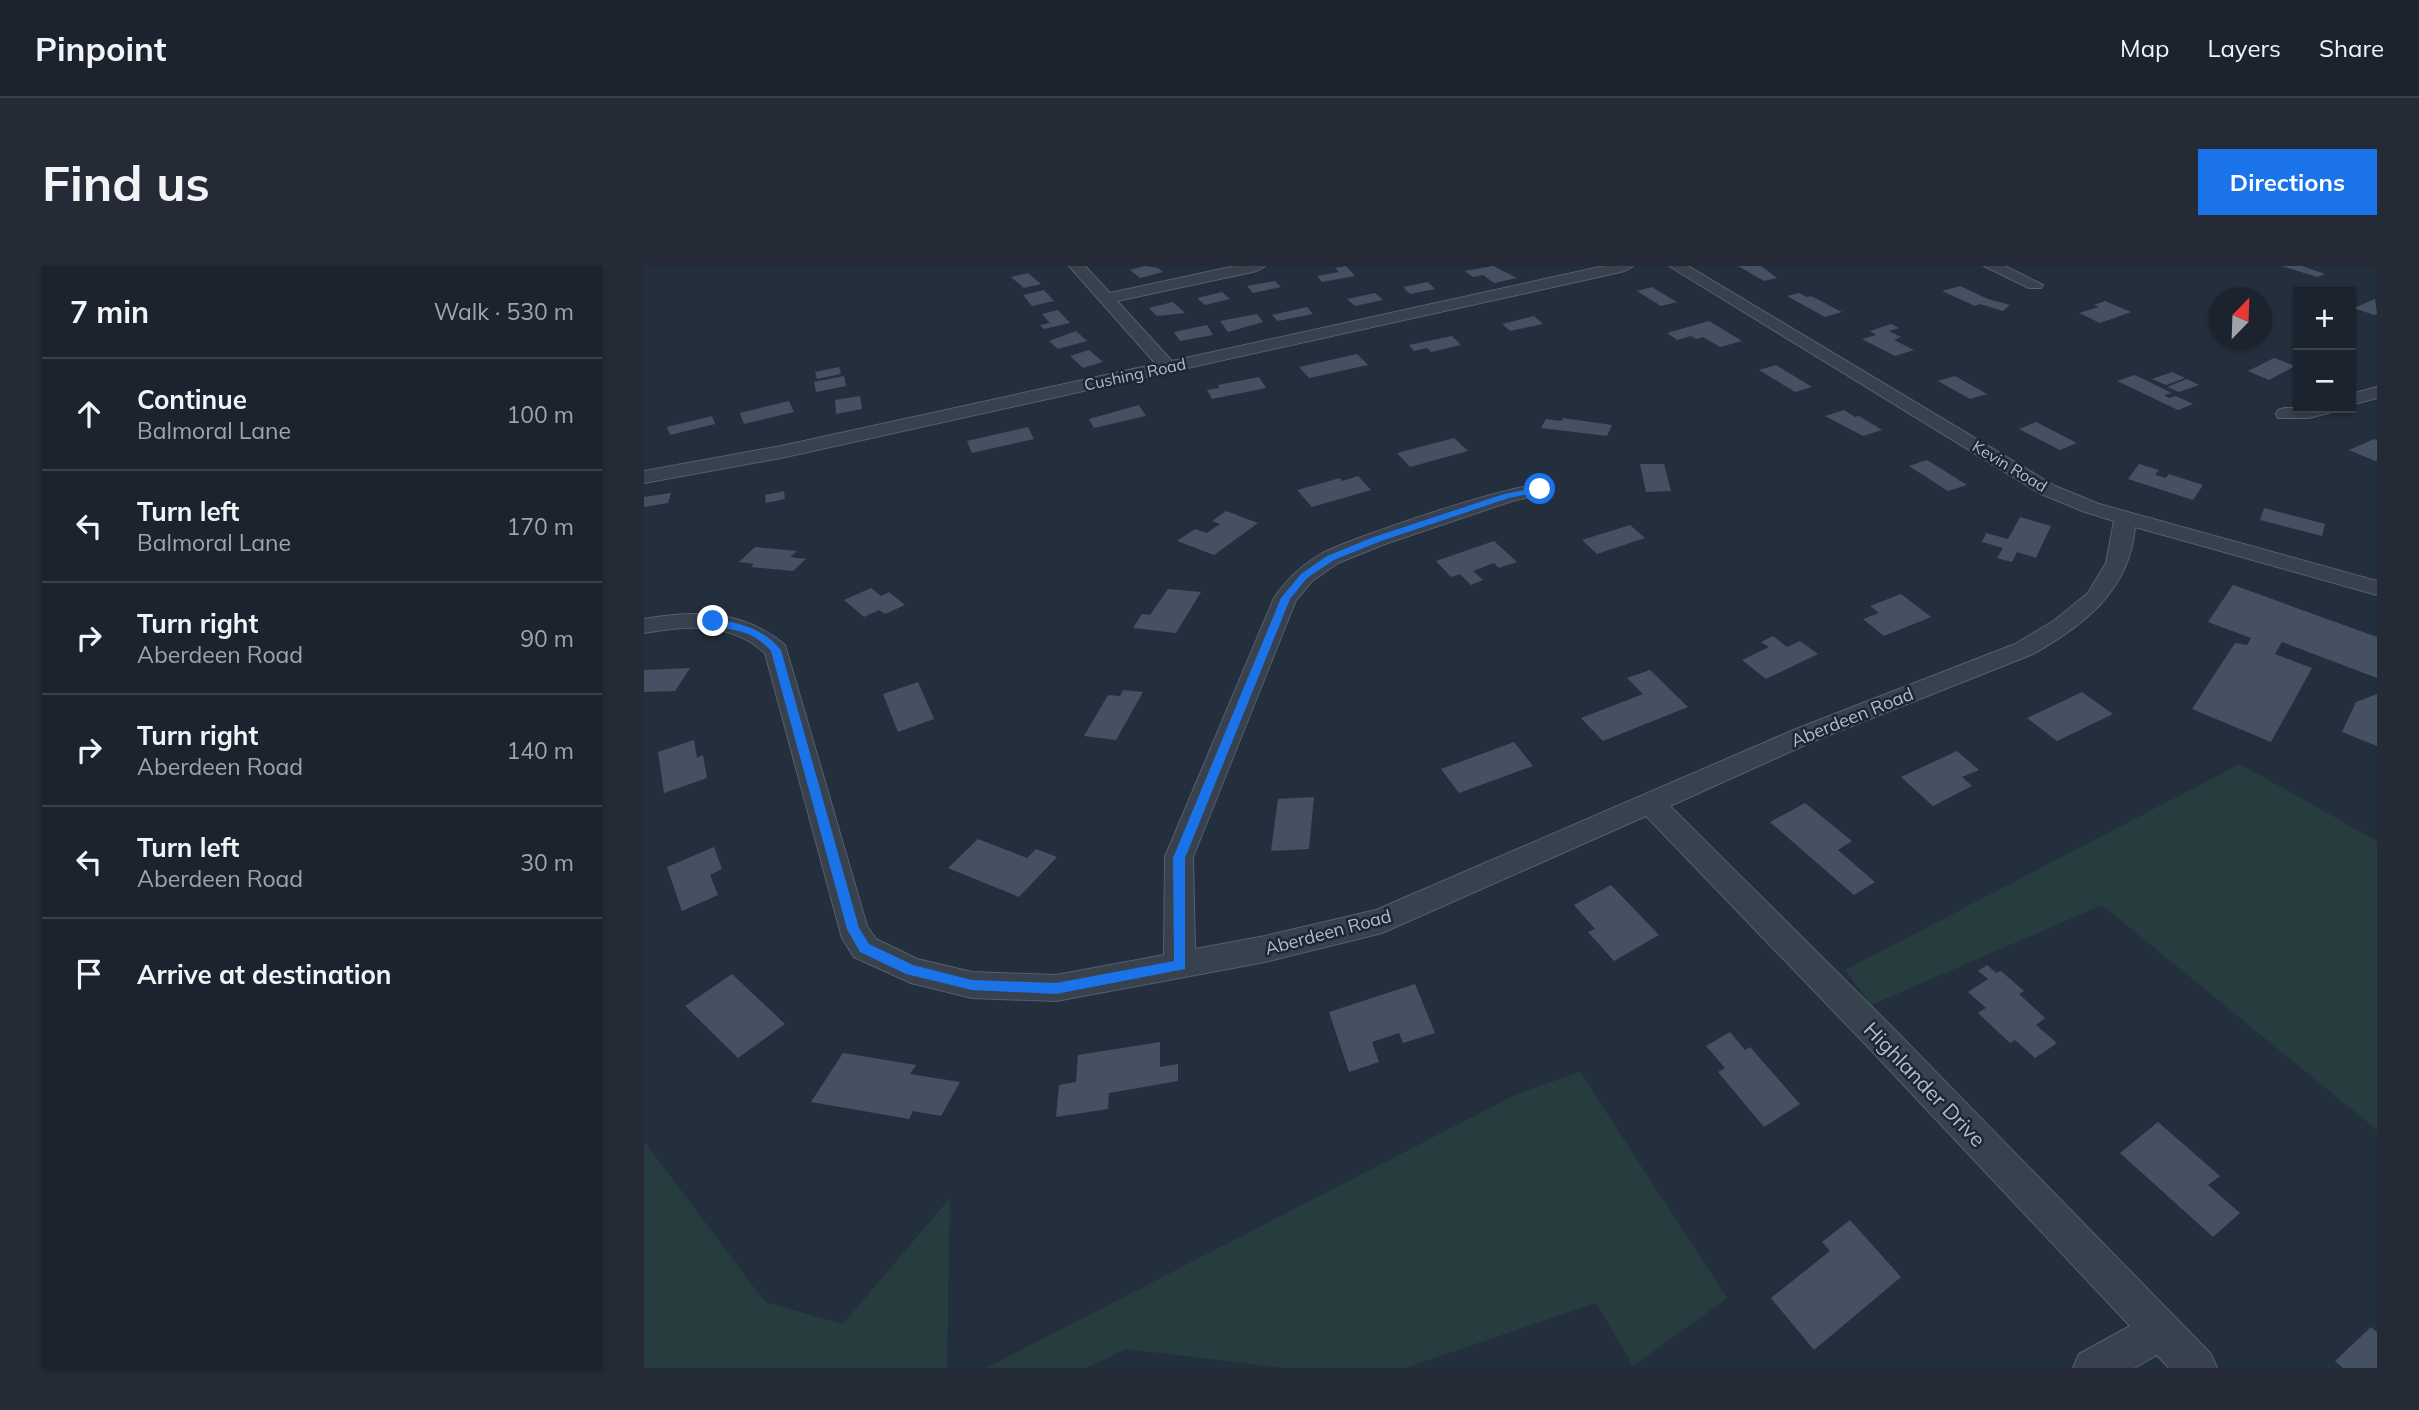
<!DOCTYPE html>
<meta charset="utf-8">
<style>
:root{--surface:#1b232e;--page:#242b36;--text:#f1f3f6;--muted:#a0a4aa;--line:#39404a;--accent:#1a73e8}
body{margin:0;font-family:Mulish,sans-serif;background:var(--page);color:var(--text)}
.controls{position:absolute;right:21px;top:21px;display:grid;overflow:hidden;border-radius:0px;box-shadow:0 2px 5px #0004}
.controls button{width:63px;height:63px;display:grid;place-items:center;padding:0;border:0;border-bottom:2px solid var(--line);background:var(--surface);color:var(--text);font:35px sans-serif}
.compass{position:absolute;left:1565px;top:21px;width:63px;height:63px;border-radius:50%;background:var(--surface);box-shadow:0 2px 5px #0004;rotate:23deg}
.stop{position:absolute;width:21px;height:21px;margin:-16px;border:5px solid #1a73e8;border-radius:50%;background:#fff}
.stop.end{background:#1a73e8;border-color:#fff;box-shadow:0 2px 7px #0008}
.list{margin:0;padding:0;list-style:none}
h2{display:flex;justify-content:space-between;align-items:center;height:91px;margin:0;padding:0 28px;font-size:30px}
h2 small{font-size:23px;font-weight:400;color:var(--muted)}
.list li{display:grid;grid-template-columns:46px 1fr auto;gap:21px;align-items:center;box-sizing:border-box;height:112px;padding:0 28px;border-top:2px solid var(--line)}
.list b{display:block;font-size:26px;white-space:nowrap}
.list p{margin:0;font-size:23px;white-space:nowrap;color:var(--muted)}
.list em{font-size:23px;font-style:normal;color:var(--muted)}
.icon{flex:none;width:38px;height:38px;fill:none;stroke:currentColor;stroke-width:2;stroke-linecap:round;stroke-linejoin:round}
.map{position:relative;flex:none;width:1733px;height:1102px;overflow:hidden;border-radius:0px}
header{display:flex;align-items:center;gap:42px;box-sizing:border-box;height:98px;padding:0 35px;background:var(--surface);border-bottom:2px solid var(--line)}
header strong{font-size:33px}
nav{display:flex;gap:38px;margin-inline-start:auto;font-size:24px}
.intro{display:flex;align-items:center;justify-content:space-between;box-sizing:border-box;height:168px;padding:0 42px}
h1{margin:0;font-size:49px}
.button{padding:18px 32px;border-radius:0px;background:var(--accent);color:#fff;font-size:24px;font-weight:700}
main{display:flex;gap:42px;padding:0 42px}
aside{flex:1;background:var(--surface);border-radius:0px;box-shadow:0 2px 5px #0004}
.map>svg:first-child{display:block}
.green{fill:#263c3f}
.building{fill:#455162}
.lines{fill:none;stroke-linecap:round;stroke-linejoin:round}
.minor-casing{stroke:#565f6c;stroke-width:2}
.minor{fill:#38414e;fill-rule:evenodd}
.route{fill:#1a73e8}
.labels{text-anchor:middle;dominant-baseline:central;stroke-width:5;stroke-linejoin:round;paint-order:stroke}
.far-street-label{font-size:16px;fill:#b4bcc9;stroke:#1d2633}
.street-label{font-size:18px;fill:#b4bcc9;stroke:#1d2633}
.near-street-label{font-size:21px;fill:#b4bcc9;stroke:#1d2633}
</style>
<header>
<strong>Pinpoint</strong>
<nav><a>Map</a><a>Layers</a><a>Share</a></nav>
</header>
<div class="intro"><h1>Find us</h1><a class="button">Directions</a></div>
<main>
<aside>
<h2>7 min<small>Walk · 530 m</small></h2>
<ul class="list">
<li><svg class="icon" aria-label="ahead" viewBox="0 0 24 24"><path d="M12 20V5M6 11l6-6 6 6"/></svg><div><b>Continue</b><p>Balmoral Lane</p></div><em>100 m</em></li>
<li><svg class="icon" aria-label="left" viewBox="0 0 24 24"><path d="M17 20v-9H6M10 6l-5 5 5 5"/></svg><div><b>Turn left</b><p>Balmoral Lane</p></div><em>170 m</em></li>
<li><svg class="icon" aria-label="right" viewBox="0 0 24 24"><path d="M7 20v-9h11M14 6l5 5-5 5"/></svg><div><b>Turn right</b><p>Aberdeen Road</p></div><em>90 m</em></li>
<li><svg class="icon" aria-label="right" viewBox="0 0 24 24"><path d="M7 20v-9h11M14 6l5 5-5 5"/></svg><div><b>Turn right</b><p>Aberdeen Road</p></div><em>140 m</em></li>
<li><svg class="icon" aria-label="left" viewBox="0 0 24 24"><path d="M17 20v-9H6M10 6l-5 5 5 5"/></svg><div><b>Turn left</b><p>Aberdeen Road</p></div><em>30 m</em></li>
<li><svg class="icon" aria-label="arrive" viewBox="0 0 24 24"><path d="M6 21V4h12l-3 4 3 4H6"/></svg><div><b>Arrive at destination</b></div></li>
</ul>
</aside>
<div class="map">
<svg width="1733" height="1102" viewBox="0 0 1733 1102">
<rect width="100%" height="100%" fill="#242f3e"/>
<g class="green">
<polygon points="1596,498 1733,575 1733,864 1458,639 1227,739 1201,704"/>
<polygon points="936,806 1083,1032 989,1100 952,1037 761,1102 640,1102 482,1083 442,1102 342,1102 873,828"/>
<polygon points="0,875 121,1036 199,1058 306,932 303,1102 0,1102"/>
</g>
<g class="building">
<polygon points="501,0 514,2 519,6 496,12 486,4"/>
<polygon points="702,0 711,10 678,16 673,10 695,6 691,2"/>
<polygon points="849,0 873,12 850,17 839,9 829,11 821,5"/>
<polygon points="1094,0 1117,0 1133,12 1120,15"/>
<polygon points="1638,0 1658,0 1681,8 1673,11"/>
<polygon points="384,7 397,18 380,22 367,11"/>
<polygon points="631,15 637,21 609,27 603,20"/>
<polygon points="784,16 791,23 766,28 759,21"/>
<polygon points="1316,20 1344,33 1366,39 1359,45 1336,38 1331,40 1298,25"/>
<polygon points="1008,21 1033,36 1017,40 993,25"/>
<polygon points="400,24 410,35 388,40 379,29"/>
<polygon points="578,26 586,33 561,39 553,32"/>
<polygon points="731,27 739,34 711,40 703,33"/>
<polygon points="1155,27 1163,31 1167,30 1198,46 1181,51 1143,30"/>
<polygon points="1731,33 1733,48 1730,49 1710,42"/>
<polygon points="1461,35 1487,46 1456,57 1435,47 1455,41 1450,39"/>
<polygon points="529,36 541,47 513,50 505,42"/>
<polygon points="663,41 669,48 634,55 628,49"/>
<polygon points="414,44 426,57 400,63 396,59 406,57 398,48"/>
<polygon points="613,48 619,56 584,66 576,55"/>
<polygon points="890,50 899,58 866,65 858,58"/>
<polygon points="1065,55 1098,75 1076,81 1059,71 1052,73 1047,70 1033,74 1023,67"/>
<polygon points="1247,58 1255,62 1245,65 1257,71 1250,74 1270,84 1251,90 1218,73 1232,69 1226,65"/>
<polygon points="563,59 569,69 536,75 530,66"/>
<polygon points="432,65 443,75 414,83 405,75"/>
<polygon points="808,70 817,79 787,86 783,82 770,85 765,79"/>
<polygon points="445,84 459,96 439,102 426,90"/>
<polygon points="713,88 724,99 665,112 655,101"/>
<polygon points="1630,92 1651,100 1625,114 1604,105"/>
<polygon points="1132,99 1168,121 1151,126 1115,104"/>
<polygon points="195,101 197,108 173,113 171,106"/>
<polygon points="1528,106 1541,112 1522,119 1508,113"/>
<polygon points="1491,109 1528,127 1520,129 1525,132 1532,130 1549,138 1534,144 1473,115"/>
<polygon points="200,110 202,120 172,126 170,116"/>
<polygon points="1311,110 1343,128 1326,133 1294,115"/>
<polygon points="615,111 622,122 568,133 563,124 575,122 574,119"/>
<polygon points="1543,113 1555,119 1535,126 1523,121"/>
<polygon points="216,130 218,143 192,148 191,134"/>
<polygon points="145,135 150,146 100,158 96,147"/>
<polygon points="495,139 502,150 450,162 445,153"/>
<polygon points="1200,144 1211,151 1215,150 1238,164 1219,170 1181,150"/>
<polygon points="68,150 71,158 26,169 23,161"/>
<polygon points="919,152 968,159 963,170 897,162 902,153 917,155"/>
<polygon points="1392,156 1433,177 1416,184 1375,163"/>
<polygon points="384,161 390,173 328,187 323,175"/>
<polygon points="810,172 824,185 766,201 753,187"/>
<polygon points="1730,173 1733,174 1733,194 1731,195 1705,184"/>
<polygon points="1283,194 1323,219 1304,225 1265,200"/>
<polygon points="996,198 1020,198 1027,225 1002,226"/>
<polygon points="1495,198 1515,204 1511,209 1522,212 1525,208 1559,219 1549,234 1484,213"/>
<polygon points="714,210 727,224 668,241 653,224 696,212 698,215"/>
<polygon points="140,225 141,233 122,237 121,229"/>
<polygon points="27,227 24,237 0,241 0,231"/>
<polygon points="1620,242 1681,258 1678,270 1616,254"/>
<polygon points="582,245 614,257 570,289 533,275 551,263 563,267 576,258 568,255"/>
<polygon points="1376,251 1407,260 1392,292 1373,286 1368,296 1353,292 1359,282 1338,276 1342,267 1364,273"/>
<polygon points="986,259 1001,272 953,288 938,274"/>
<polygon points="850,275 873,296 855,302 850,297 829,305 839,314 827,319 816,308 807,311 792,295"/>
<polygon points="111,281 153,285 146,291 162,293 149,305 107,301 110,298 95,296"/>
<polygon points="1589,319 1733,371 1733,412 1638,376 1631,388 1668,402 1627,476 1548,443 1591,377 1603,379 1607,372 1564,356"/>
<polygon points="227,322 237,330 245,326 261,339 241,348 235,344 220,351 200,334"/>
<polygon points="524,323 557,326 532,367 489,362 498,348 506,349"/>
<polygon points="1257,328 1287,351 1240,370 1219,353 1235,347 1226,340"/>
<polygon points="1129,370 1143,381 1156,375 1174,388 1122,413 1098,394 1125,381 1117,376"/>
<polygon points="46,402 31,425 0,426 0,404"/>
<polygon points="1006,404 1044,441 959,475 937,452 999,428 983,412"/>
<polygon points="274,416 290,453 254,466 239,428"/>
<polygon points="479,424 499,426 472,474 440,470 464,429 476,430"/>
<polygon points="1438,426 1469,448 1413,475 1383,452"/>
<polygon points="1733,428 1733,480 1698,466 1712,436"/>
<polygon points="50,474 53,492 59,489 63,512 20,527 14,486"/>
<polygon points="870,476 889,500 815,527 797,503"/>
<polygon points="1313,485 1335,504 1318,511 1328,520 1289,540 1257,511"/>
<polygon points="670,531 665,583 627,585 634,533"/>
<polygon points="1161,537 1208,575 1194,584 1231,616 1210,629 1126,556"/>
<polygon points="334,573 383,592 392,583 413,591 375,631 304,602"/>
<polygon points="70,581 78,603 66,609 74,629 38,645 23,601"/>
<polygon points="967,619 1015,669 970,695 944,666 951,663 930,639"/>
<polygon points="1343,699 1352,707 1357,705 1380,725 1375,728 1401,752 1392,759 1413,777 1391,792 1371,774 1366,777 1334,747 1342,742 1324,726 1344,713 1334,705"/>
<polygon points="88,708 141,758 94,792 41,740"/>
<polygon points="771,718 791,767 759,777 755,767 728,776 735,796 705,806 685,746"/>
<polygon points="1086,766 1101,784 1106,781 1156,838 1120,861 1074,806 1081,802 1062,780"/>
<polygon points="516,776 516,801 534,798 534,815 465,827 464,843 412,851 415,819 432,816 434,789"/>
<polygon points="199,787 272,799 266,808 316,816 297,850 269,845 265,853 167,836"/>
<polygon points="1514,856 1576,910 1564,919 1596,947 1569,971 1476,887"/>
<polygon points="1206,954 1257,1011 1170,1084 1127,1032 1186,985 1178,976"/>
<polygon points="1727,1061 1733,1066 1733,1102 1699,1102 1691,1095"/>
</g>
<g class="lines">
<defs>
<g id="minor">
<polygon points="425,0 441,0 466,27 591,0 621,0 613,5 473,35 528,95 960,0 989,0 981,5 137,192 0,217 0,205 137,180 512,98"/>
<path d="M1025,0H1044L1411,220L1455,238L1733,315V329L1491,261C1486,324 1440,359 1389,388L1170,475L1026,540L1248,761L1567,1088L1573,1102H1525L1513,1089L1490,1102H1429L1435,1088L1486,1060L1224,781L1002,550L738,667L621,696L412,735L328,732L267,717L210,691L198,672L121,387C86,356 44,359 0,367V353C51,344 100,344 141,379L223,660L232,673L273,693L328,706L412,709L520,689L521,591L630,332C642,314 658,299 677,288C704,273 879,213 903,219L906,223L903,227L868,235L741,278L694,297L668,315L652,334L549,591L551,683L621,670L732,644L1152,463L1371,378L1411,354L1444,327L1462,297L1470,255L1441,246L1397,228Z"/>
<polygon points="1340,0 1361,0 1399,19 1397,22 1385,22"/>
<polygon points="1733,121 1733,132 1707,139 1707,128"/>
<polygon points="1641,142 1690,142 1688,146 1665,152 1634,152 1632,148 1634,144"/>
</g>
</defs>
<use href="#minor" class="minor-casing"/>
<use href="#minor" class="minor"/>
</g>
<path class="route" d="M896,221L899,225L865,232L737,275L690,294L663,312L646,333L541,592V703L412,728L328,724L262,708L216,686L203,663L127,385C102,358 88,369 64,355L69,352C96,358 118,361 137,384L215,662L225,678L269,699L328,714L412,717L530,695L529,592L637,332L657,308L683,290L730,271L860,228Z"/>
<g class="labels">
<g class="far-street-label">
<text transform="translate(491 108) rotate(-12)">Cushing Road</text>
<text transform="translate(1366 200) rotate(31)">Kevin Road</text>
</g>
<g class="street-label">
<text transform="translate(1208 451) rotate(-22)">Aberdeen Road</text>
<text transform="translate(684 666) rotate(-15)">Aberdeen Road</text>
</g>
<g class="near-street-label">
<text transform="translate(1281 818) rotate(46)">Highlander Drive</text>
</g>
</g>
</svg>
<div class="controls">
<button>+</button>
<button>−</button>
</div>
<svg class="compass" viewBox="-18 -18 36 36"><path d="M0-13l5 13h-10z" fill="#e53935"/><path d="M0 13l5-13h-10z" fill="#a0a4aa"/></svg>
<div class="stop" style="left:896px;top:223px"></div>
<div class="stop end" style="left:69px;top:355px"></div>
</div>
</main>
